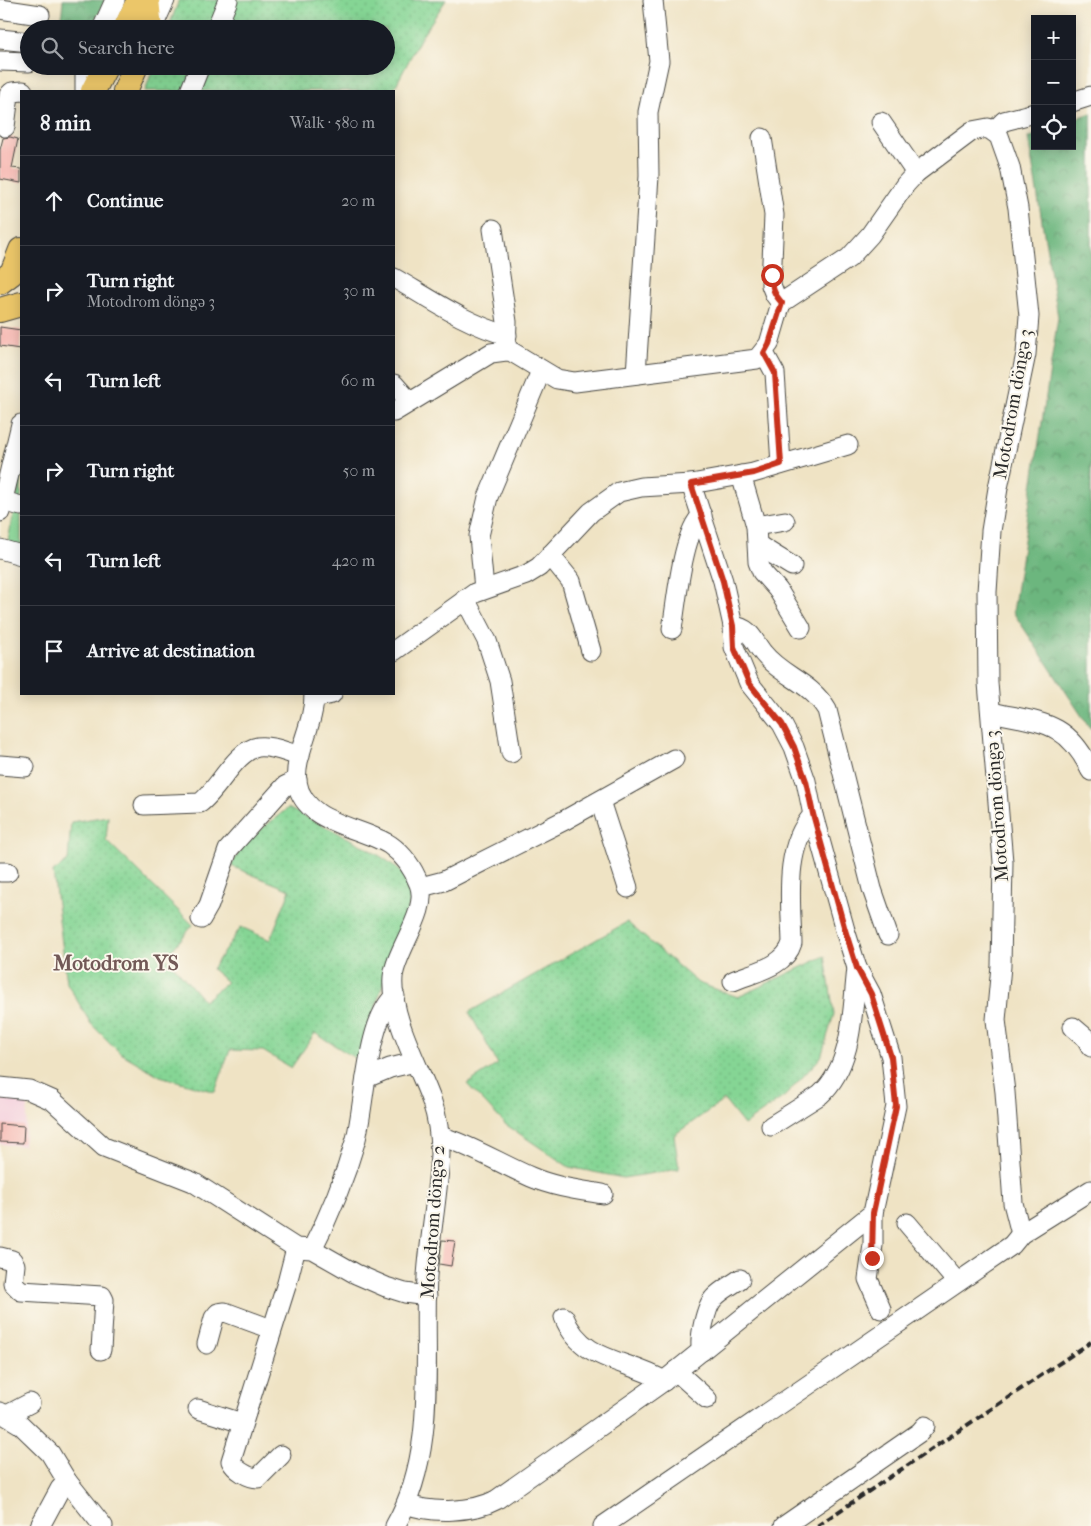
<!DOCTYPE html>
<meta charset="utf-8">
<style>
:root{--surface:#171b24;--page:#242831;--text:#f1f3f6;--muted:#9ea1a6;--line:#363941}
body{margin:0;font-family:"IM FELL French Canon",serif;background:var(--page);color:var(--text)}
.controls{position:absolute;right:15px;top:15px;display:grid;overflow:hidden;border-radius:0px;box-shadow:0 2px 12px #0003}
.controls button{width:45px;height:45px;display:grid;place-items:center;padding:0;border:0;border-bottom:1px solid var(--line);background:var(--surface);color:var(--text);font:25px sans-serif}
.stop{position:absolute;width:15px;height:15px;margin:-11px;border:4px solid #c8321e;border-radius:50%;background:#fff}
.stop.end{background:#c8321e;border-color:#fff;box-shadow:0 1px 5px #0008}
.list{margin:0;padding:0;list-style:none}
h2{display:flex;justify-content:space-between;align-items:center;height:65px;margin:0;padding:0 20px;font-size:21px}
h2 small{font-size:16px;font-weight:400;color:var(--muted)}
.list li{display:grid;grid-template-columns:32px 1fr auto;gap:15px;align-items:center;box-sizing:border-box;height:90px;padding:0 20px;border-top:1px solid var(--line)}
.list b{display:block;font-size:19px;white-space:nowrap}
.list p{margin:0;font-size:16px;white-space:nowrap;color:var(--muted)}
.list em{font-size:16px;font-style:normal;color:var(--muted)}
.icon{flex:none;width:28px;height:28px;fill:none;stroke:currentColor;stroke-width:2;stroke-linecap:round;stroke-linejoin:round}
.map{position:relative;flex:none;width:1091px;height:1526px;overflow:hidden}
.search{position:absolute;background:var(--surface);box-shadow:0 2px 12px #0003;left:20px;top:20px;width:375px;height:55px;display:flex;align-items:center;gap:12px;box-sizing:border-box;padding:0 18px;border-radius:28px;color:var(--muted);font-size:19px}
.panel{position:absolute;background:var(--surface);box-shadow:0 2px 12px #0003;left:20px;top:90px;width:375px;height:605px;border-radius:0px}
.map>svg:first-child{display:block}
.built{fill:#f4cfdd}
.grass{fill:url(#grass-dots);stroke:#588060}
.forest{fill:url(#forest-crowns);stroke:#4c7054}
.park{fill:#85d594;stroke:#588060}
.building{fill:#f6aea9}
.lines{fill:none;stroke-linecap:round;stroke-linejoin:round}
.minor-casing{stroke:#484742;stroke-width:21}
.major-casing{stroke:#484742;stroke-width:26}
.minor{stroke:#fff;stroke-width:19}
.major{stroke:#ebc669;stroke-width:24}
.rail{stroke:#2b2b2b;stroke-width:4;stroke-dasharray:8 4;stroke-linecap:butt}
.route{stroke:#c8321e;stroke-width:6}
.labels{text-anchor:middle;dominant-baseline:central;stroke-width:4;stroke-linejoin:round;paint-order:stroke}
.street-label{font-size:19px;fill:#2b2b2b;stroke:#fbf7ec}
.quarter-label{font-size:21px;font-weight:bold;fill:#725957;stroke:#fbf7ec}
</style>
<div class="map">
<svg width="1091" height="1526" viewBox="0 0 1091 1526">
<defs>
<pattern id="grass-dots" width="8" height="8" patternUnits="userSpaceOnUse" patternTransform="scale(1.25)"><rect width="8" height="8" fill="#85d594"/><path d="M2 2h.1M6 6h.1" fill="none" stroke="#73b780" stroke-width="1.8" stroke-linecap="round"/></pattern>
<pattern id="forest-crowns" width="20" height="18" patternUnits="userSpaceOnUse" patternTransform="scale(1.25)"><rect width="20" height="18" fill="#6cb67e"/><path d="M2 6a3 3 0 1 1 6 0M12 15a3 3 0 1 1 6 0" fill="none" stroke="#599467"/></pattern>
</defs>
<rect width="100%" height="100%" fill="#fbf7ec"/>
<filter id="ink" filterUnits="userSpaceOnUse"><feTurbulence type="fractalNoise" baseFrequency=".02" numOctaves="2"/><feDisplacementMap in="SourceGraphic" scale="10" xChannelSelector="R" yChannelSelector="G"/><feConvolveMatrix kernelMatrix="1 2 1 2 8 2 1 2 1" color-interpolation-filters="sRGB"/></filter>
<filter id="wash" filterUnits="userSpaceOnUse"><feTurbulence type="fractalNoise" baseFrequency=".0096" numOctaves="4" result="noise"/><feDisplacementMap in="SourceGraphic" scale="20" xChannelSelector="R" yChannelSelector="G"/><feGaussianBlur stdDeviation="1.12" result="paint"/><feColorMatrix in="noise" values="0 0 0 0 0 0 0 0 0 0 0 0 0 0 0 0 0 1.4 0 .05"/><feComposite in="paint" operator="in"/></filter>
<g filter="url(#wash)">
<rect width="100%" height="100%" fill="#efe3c4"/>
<polygon class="built" points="0,1095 29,1097 24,1146 0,1144"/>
<g class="grass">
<polygon points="179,0 446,0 420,39 393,91 145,91 154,66 386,66 386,29 168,29"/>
<path d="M288,808C314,822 397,857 409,882C411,886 411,892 412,897L358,1060L315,1033L291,1068L263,1051L230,1050L215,1092L160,1076L119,1052L91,1024L67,983L53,872L68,861L71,822L108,816L106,840L193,925L166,957L204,1001L227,982L212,969L241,927L270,940L290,890L231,866L245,842Z"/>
<polygon points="627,922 698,983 738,997 825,956 834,1014 821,1057 785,1096 744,1125 724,1100 674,1135 679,1169 623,1178 569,1167 505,1124 467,1084 498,1064 469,1012"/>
</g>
<g class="forest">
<path d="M63,0H105C94,29 89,27 61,21Z"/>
<polygon points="1091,113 1091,730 1013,612 1058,317 1028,138 1035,135 1035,146 1072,146 1072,120"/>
</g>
<polygon class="park" points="21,474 21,549 7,546"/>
<g id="blocks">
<g class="building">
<polygon points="10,137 18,139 12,168 21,169 21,183 0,179 0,150 3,138"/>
<polygon points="0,327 21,330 20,349 0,346"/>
<polygon points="0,1124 24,1126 23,1143 0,1142"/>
<polygon points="442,1240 455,1241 451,1266 439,1264"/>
</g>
</g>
</g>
<g filter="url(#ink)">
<use href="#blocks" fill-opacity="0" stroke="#484742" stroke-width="1"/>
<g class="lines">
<defs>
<g id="minor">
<polyline points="0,9 40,15"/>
<polyline points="102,29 115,0"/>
<polyline points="152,29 165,0"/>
<polyline points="216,29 228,0"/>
<polyline points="0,39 29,42"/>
<polyline points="0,61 29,62"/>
<polyline points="85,66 85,91"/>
<polyline points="190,91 200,66"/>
<polyline points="1072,102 1091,96"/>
<polyline points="881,122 916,173"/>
<polyline points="5,127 9,95 12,92 23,91"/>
<polyline points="994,131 1004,121 1035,113"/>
<polyline points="762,138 774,215 771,285 775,295 781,303"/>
<polyline points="493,229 507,322 506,347"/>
<path d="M394,278C429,298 467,325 507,335"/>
<polyline points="764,353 775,373 781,464"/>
<polyline points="636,374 649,176 648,112 659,61 653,0"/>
<polyline points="394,384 410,402"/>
<polyline points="394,412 491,353 506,351 512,352 557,379 575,382 757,359 769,344 781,303 849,258 870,235 905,185 916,173 972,131 988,128 999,136 1010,167 1018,208 1029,316 1026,354 998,488 991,531 987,592 988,683 1003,862 1001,966 996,1020 1005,1092 1013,1203 1021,1234"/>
<polyline points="741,475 756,526 758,562 762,572 778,590 801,628"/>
<polyline points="3,501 21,506"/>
<polyline points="0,512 21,424"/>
<polyline points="756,526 785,521"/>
<polyline points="758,545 792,566"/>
<polyline points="0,549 21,555"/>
<polyline points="550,555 571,581 591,651"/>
<polyline points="484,589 479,536 488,497 541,371"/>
<polyline points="465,599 487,641 500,681 511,753"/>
<path d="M733,626C751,628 753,641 763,653C782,677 810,681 827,710L872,889L888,935"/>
<path d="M672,629C677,601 682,533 702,515"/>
<polyline points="394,651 475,593 526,575 539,567 591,512 619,492 641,487 691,484 753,473 848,445"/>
<path d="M314,694C315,724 293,756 297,782C304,824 360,826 390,845C404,855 413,868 419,884C430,910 396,949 393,977C390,1018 419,1065 432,1102C438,1119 440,1137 440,1154C438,1195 430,1235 427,1276C423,1359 438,1451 395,1526"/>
<polyline points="314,698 332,694"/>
<path d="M991,712C1041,723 1067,720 1091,771"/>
<polyline points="0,765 25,767"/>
<polyline points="600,801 628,888"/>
<path d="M144,805L200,803C218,790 236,750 258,747C271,745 288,753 300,756"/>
<polyline points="0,872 8,872"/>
<polyline points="421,887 444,881 565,820 674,759"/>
<polyline points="201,919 209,905 228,850 285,786 297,780"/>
<path d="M733,981C754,972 785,967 792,943C791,902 783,848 813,815"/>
<polyline points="1073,1027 1086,1038 1091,1047"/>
<polyline points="366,1078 390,1068 415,1062"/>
<polyline points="0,1087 29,1090 52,1100 104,1147 193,1182 296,1248 312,1249 356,1274 386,1287 405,1293 427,1296"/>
<path d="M771,1126L820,1095C854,1064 852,1010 857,968"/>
<path d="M440,1136C472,1146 501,1164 531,1177C554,1187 579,1190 603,1194"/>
<polyline points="873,1213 873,1245 868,1279 881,1309"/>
<polyline points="907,1223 957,1282"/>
<path d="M312,1249C331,1213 345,1177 356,1139C365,1103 367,1019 395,996"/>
<polyline points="0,1257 12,1260 15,1265 13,1283 21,1291 102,1296 104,1300 101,1350"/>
<path d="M564,1317C582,1363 628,1359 664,1381"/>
<polyline points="207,1344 214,1318 218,1313 225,1312 271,1329"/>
<path d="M702,1351C698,1341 706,1306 714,1298C721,1290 732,1285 740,1279"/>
<polyline points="676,1371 707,1399"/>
<polyline points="198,1409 242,1423"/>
<polyline points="0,1412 20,1424 50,1453 67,1481 103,1526"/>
<polyline points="7,1415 30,1403"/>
<path d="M281,1455L258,1478C249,1478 235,1470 231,1461L287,1283L296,1248"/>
<path d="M407,1504C431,1514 474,1512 496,1500L664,1381L873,1213L896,1106L891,1057L871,994L857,968L845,930L813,815L806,781L794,747L782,724L749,683L734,647L733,626L723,581L691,484"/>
<polyline points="40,1526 60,1489 67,1481"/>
<polyline points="603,1526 1012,1245 1021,1234 1091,1190"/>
<polyline points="784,1526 920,1432 925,1426"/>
</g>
<g id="major">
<polyline points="147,0 150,29"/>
<polyline points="125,29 139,0"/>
<polyline points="93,91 106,66"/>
<polyline points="125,91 136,66"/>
<polyline points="0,282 12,273 21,250"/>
<polyline points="0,310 21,304"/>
</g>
</defs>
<use href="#minor" class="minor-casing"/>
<use href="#major" class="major-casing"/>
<use href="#minor" class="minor"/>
<use href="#major" class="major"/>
<polyline class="rail" points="817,1526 1091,1342"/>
</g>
</g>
<g class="lines" filter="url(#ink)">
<path class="route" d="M772,275C771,287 774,294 782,303L769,344L764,353L775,373L781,464L754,473L691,484L723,581L733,626L734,647L749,683L782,724L794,747L806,781L813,814L845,930L857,968L871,994L891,1057L896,1106L873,1213L872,1258"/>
</g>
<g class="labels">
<g class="street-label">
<text transform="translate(1013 404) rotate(-80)">Motodrom döngə 3</text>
<text transform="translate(997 806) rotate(-94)">Motodrom döngə 3</text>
<text transform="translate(433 1222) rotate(-86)">Motodrom döngə 2</text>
</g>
<g class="quarter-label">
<text x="116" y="963">Motodrom YS</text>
</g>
</g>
</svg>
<div class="controls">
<button>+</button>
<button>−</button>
<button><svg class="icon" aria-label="locate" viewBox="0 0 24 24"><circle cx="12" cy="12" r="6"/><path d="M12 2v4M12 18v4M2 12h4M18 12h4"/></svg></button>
</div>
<div class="stop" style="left:772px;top:275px"></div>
<div class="stop end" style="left:872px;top:1258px"></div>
<div class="search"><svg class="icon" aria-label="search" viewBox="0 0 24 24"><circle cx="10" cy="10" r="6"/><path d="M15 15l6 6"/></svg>Search here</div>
<section class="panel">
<h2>8 min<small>Walk · 580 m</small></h2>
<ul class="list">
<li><svg class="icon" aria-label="ahead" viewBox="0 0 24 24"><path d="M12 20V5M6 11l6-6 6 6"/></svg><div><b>Continue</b></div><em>20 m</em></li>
<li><svg class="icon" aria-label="right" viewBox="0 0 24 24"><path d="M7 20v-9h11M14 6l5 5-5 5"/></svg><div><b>Turn right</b><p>Motodrom döngə 3</p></div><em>30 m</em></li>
<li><svg class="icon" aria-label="left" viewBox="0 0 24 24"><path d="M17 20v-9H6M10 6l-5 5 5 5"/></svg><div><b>Turn left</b></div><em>60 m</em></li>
<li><svg class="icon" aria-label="right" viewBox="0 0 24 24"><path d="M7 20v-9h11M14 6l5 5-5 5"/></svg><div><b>Turn right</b></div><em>50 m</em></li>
<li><svg class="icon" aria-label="left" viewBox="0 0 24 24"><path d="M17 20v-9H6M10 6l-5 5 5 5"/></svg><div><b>Turn left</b></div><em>420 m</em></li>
<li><svg class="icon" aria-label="arrive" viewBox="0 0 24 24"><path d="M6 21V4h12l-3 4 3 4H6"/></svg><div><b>Arrive at destination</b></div></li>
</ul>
</section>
</div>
